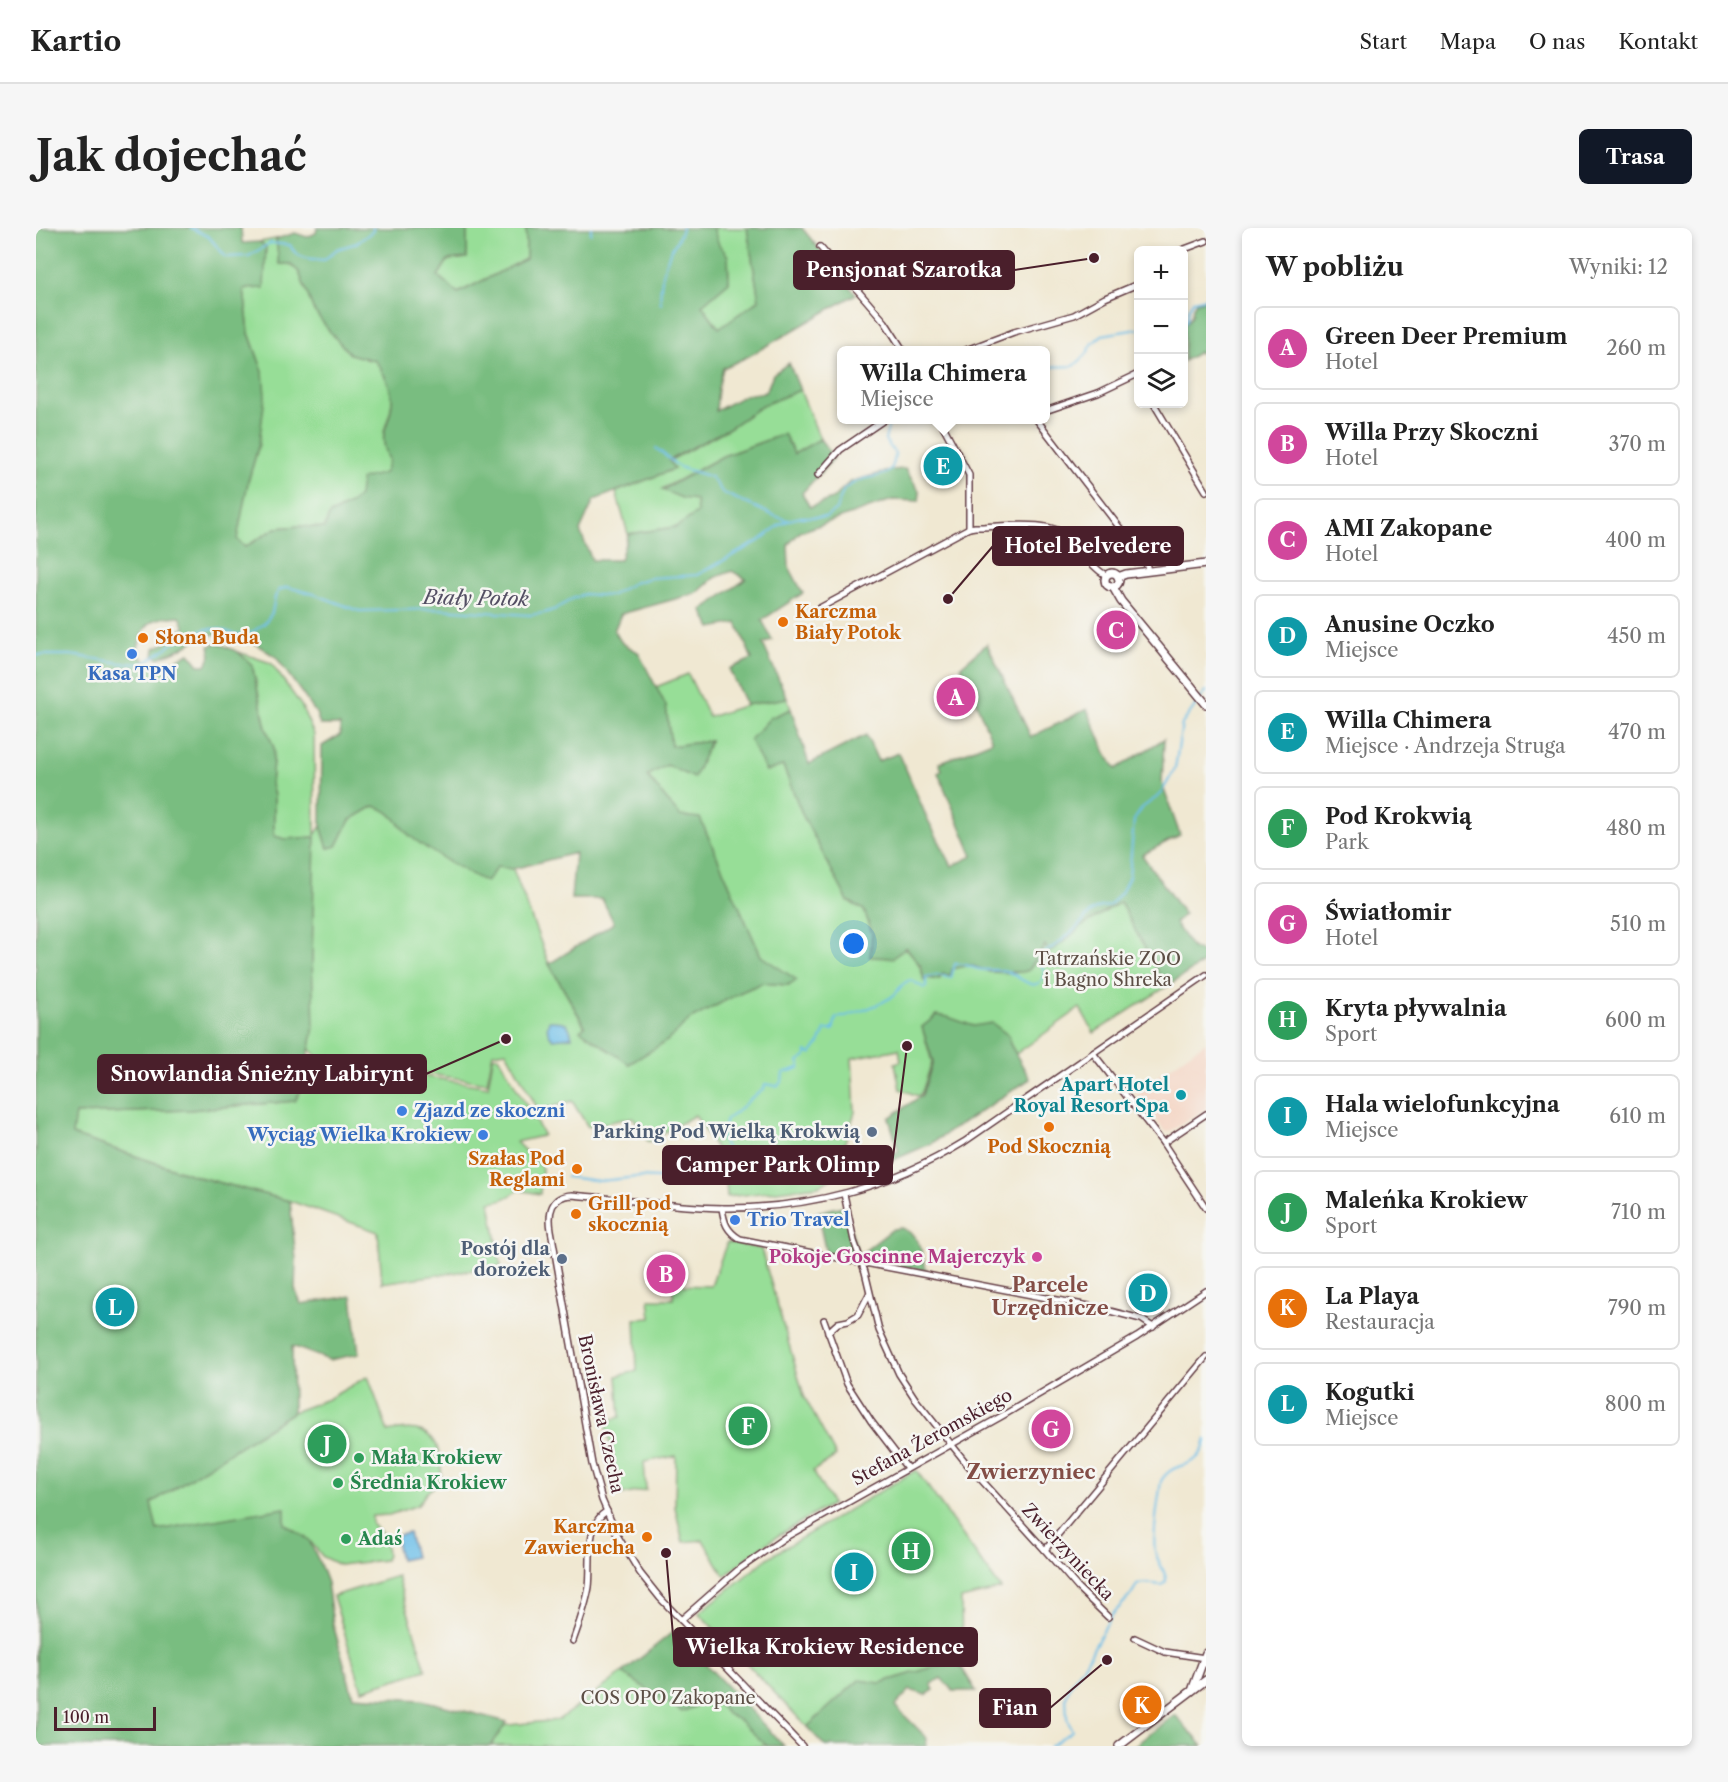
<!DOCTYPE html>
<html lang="pl">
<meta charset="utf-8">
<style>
:root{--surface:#fff;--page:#f6f6f6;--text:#222;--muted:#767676;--line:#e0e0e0;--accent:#111827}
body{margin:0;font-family:"Libre Caslon Text",serif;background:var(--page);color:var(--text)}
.controls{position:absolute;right:18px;top:18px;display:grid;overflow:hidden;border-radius:9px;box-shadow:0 3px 9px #0003}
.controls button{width:54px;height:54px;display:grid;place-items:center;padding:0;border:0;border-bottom:2px solid var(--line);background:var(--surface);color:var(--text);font:30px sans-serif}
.scale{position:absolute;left:18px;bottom:15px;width:102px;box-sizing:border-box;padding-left:6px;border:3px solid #4a1f2b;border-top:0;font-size:16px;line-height:21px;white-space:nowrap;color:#4a1f2b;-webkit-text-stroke:4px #f6f6f2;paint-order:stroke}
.you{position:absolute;left:818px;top:716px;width:21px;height:21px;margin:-15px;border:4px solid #fff;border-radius:50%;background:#1a73e8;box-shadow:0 0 0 9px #1a73e833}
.badge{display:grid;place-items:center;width:39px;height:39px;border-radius:50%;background:var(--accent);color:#fff;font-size:20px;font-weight:700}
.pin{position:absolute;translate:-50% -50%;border:3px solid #fff;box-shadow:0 2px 6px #0006}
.popup{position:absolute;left:801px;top:118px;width:213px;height:78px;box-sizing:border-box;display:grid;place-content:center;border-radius:9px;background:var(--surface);filter:drop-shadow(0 2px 4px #0005);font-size:20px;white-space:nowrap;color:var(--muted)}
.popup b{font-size:22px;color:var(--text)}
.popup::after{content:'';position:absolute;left:50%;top:100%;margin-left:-12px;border:12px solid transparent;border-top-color:var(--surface)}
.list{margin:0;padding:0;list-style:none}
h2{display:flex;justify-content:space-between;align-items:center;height:78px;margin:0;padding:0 24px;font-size:26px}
h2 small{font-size:20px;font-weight:400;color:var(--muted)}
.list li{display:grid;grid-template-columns:39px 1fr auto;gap:18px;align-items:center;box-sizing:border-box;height:84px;margin:0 12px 12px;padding:0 12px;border:2px solid var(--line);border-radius:9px}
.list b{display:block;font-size:22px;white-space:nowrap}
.list p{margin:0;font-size:20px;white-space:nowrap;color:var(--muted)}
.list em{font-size:20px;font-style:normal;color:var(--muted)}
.icon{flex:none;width:33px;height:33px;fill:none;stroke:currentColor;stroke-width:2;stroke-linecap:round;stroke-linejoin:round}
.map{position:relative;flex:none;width:1170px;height:1518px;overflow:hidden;border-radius:9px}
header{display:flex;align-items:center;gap:36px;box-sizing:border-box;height:84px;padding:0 30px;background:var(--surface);border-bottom:2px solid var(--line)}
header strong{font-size:28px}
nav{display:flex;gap:33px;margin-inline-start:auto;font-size:21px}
.intro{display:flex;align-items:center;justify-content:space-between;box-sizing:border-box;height:144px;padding:0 36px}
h1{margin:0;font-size:42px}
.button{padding:15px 27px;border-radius:9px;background:var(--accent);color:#fff;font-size:21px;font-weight:700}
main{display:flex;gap:36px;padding:0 36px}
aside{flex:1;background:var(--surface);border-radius:9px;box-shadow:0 3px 9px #0003}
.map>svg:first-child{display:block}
.built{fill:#f4d3c1}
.green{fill:#97de97;stroke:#707e61;stroke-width:1.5}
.forest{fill:#79bd80;stroke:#626e56;stroke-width:1.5}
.water{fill:#6dbfe9;stroke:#5c6f8a;stroke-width:1.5}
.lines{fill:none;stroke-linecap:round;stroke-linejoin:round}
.stream{stroke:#6dbfe9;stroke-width:2}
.minor-casing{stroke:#633d44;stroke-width:8}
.tertiary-casing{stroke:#633d44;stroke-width:10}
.minor{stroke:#fff;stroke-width:5}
.tertiary{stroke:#fff;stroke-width:7}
.food-dot{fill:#e8710a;stroke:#f6f6f2;stroke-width:2}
.shop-dot{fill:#3f7fe0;stroke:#f6f6f2;stroke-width:2}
.culture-dot{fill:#0f9aa8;stroke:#f6f6f2;stroke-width:2}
.service-dot{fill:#5c6f8a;stroke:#f6f6f2;stroke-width:2}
.hotel-dot{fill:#d1479c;stroke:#f6f6f2;stroke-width:2}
.leisure-dot{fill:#2e9e5b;stroke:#f6f6f2;stroke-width:2}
.labels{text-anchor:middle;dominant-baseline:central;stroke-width:5;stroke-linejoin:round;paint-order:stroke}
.food-label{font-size:18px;font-weight:bold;fill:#c56008;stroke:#f6f6f2;text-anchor:start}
.shop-label{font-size:18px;font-weight:bold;fill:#366cbe;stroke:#f6f6f2;text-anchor:start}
.park-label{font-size:18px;fill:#5d4f46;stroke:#f6f6f2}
.culture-label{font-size:18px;font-weight:bold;fill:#0d838f;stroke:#f6f6f2;text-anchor:end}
.service-label{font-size:18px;font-weight:bold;fill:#4e5e75;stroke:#f6f6f2;text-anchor:end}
.hotel-label{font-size:18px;font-weight:bold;fill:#b23c85;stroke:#f6f6f2;text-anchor:end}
.street-label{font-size:18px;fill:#4a1f2b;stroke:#f6f6f2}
.leisure-label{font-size:18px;font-weight:bold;fill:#27864d;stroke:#f6f6f2;text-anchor:start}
.water-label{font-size:20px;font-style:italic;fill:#544f64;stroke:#f6f6f2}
.neighbourhood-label{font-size:20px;font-weight:bold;fill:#834d46;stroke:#f6f6f2}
.leader{fill:none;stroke:#4a1f2b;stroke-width:2}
.callout-dot{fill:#4a1f2b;stroke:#f6f6f2;stroke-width:2}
.callout{fill:#4a1f2b;stroke:#4a1f2b;stroke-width:2}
.callout-label{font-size:20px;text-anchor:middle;font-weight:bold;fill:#fff}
</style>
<header>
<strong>Kartio</strong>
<nav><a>Start</a><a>Mapa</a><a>O nas</a><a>Kontakt</a></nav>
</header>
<div class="intro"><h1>Jak dojechać</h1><a class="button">Trasa</a></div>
<main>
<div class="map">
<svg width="1170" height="1518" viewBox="0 0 1170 1518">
<rect width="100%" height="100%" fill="#f6f6f2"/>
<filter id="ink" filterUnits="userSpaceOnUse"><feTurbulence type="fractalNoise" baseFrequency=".0167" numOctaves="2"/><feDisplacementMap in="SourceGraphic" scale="12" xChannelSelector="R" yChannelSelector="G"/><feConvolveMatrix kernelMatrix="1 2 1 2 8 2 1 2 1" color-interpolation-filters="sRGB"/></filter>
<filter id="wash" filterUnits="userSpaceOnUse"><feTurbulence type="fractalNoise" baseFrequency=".008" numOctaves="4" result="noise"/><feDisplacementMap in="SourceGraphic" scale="24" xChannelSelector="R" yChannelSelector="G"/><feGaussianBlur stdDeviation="1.35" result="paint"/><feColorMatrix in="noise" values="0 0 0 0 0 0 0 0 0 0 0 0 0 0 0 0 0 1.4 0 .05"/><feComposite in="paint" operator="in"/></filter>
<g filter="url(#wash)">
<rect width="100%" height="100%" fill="#f0e8d2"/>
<polygon class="built" points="1170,814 1170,881 1133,904 1129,903 1099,864"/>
<g class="green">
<polygon points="431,0 490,0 490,31 422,65 402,48 412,32 431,30"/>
<polygon points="677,0 711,0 723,72 683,100 666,77 693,54 692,28 682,17"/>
<path d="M240,11L243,36H254L263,44L278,83L329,131L340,133C347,145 357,158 356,172C354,200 340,200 353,232L349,245L314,276L294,286L288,300L264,298L240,300L209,319L200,311L212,254L223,216L227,144L213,105L208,61L230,19L224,14Z"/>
<polygon points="764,162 784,211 758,226 748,206 687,228 626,261 646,270 660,272 661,285 640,299 592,306 580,264 638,241 633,233 693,200 727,177"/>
<path d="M202,424L235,435L265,477L278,507L279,607L285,598L292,620L301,618L314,592L338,578L351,581L374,608L450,653L461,639L477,641L513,736L549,799L545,802L631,813L653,792L705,764L726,755L752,757L725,728L664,591L644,589L611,547L631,537L658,549L674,513L635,518L630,478L620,459L652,446L673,489L710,477L751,470L755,481L734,490L747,538L767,588L812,673L828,682L836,705C863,716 881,720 888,752L892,750L903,752L907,746L915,747V741L934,737L954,744L978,745L993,742L1010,717L1049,696L1084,674L1130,759L1058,805L1044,780L980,826L974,816L972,808L901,787L886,799L896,834L886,864L882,868L864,861L859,835L865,833L863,821L816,830L819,884L797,950L782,958L691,969L689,934L659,887L612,914L597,889L552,899L536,873L503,883L470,823L457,825L451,855L282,829L274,822L277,800L276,729L278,609L249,611L238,608V568L235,556L238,520L230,500L216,437Z"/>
<path d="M462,828L507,906L506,908L480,914L506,940L504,966L483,962C474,969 466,973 454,974L465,1038L346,1055L342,1004L254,973L163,949L36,907L38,886L153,882L259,873L265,862L272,829L452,859L457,829Z"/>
<path d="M691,1014L725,1021L768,1168L800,1228L777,1243L796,1276C756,1299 723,1317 689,1348L667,1312L647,1314L639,1279L640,1228L608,1234L610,1262L581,1268L572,1236L578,1235L569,1193L584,1189L581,1148L601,1143L599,1091L615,1090L613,1071H637V1057L675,1058Z"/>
<path d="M332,1148L352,1204C393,1194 408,1212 405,1253L390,1265L382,1277L353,1287L336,1288V1296L349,1308L351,1327L349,1332L303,1337L287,1329L273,1312L249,1296L248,1281L121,1302L115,1275L257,1184L292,1171Z"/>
<polygon points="880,1242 965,1361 925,1371 926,1420 921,1432 844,1455 823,1452 771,1499 663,1385 733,1329"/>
<polygon points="361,1348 390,1442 326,1462 297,1368"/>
<polygon points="638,1408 745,1518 449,1518 463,1498 522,1492"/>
</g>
<g class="forest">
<path d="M0,0H205L206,15L224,14L230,19L228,60L208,61L213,105L227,144L229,168L223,216L212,254L201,311L209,319L240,300L264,298L288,300L294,286L314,276L323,268L325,251L349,245L353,232C340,200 355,200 356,172C356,158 347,145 340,133L314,126L295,105L278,83L263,44L254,36H243L240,11L259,5L271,9L280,5L281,0H431V30L412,32L402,48L422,65L490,31V0H677L683,17L692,28L693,54L666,77L683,100L723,72L711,0H766L820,66L713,128L687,140L682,160L680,183L709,167L730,164L737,146L753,135L764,162L727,177L693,200L633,232L638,241L558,272L544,303L556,332H584L592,306L640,299L661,285L660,272L646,270L626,262L687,228L748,206L758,226L784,211L798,230L766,265L774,279L796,271L814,254L856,242L869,241L884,264L883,273L856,272L764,304L752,317L753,339L767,365L726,392L736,412L727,416L751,470L710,477L693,441L716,431L701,395L675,400L666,382L710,351L696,343L678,350L661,365L585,386L578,403L586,415L602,424L630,478L635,518L674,513L658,550L631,537L611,548L644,588L664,590L725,728L761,752L752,757L726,755L705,764L653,792L631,813L593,836L544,802L549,798L513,736L578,695L566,671H535L539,625L477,641L461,639L450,654C428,643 392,623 373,607C359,594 359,584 338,578L314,592L301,618L292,620L285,598L286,518L304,507V497H284L280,485L240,429L218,415L216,408L199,410L184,406L167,407L146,420L123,430L118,428L119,420L134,413L143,403L149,400L144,388C113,390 108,394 101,424C119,447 132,437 153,425L163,437H170L175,427L173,418L182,415L202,424L216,437L230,500L238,520L235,556L238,568V608L249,611L279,609L276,729L278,799L265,862L259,873L153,882L39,886L36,907L162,949L254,973L260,1032L259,1061L265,1076L316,1068L323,1126L293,1132L256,1118L257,1184L115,1275L121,1302L249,1280V1296L273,1312L282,1331L291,1355L297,1396L317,1468L386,1472L471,1494L455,1518H0Z"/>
<polygon points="1170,72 1170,129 1163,124 1148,133 1148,98 1156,87 1157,79 1160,74"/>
<polygon points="951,416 995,509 1051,481 1070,525 1080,541 1128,511 1126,556 1144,607 1106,627 1148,686 1139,695 1156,720 1170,725 1170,733 1130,759 1084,674 1049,696 1015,724 1012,723 1009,717 993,742 987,744 954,744 934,737 916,741 915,747 907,746 903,749 903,752 892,750 888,753 885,738 870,719 857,730 834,729 836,705 828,682 812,673 767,588 747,538 730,543 714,512 734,490 755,481 773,536 830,507 842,533 863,525 891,590 916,638 937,628 902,545 906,542 903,535 956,513 925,438"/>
<polygon points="901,787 912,789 937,798 956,795 973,808 974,816 994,851 896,915 828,945 827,928 863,924 853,890 886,867 897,834 886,799"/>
<polygon points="807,978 822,1024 818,1030 790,1025 781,984"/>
<path d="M865,1000C883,1005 886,1024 890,1041L887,1042L828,1030L826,1025L857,1001Z"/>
<polygon points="638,1403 748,1518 731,1518 703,1492 691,1486 680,1474 663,1477 646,1484 586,1445"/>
<polygon points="921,1432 940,1463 917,1463 905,1450 895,1456 898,1462 890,1467 874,1462 859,1478 891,1510 890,1518 789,1518 771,1499 823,1452 844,1455"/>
<polygon points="1139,1487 1167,1518 1098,1518"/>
</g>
<g class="water">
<path d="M513,793C530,794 532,792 536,809L517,811C511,805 510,800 513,793Z"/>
<polygon points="373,1305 379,1329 364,1332 359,1308"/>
</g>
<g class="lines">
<g class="stream">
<path d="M155,0L173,9L190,29L213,28L234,15L254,17C260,31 274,31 288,32L301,21L321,15L337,3V0"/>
<polyline points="555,0 555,6"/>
<path d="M625,76C623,59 627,42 633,27C637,17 644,10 646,0"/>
<polyline points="1148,95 1151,92 1153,80 1157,73 1170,70"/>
<polyline points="1009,139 1038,138 1050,127 1057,115 1066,107 1102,101"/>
<polyline points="620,220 643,239 675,249 687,265 739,288 751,292"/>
<path d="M0,427H35L85,435L107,436L142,412L171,401H182L202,407L215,405L228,396L236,385L239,369L243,362L251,359L278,366L323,383L403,381L494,387L508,385L520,381L536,371L548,366L574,368L597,355L613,350L661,347L723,313L742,298L753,292L765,289H790L800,282L808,261C814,257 822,252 830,250C848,247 858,248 859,225L849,212L854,192"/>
<path d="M530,949L564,953L601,949L640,951L654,949L690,937L692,923L685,910L690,891C704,885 713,868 728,861L729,856L741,858L746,853L747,845L763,840L764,836L762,834L770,829V824L775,826C781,819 786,811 789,802H797L800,790C813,788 848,776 858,767C864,761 866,754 875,752L888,760L890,759V749L901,747L915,750L919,736C928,734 933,739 942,741C951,743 961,741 970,743C982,746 1001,770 1009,746L1004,733L1005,727C1017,720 1028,711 1039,701C1052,690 1052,679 1073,678L1085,665L1093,649L1098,592L1107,579L1124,567L1139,541L1146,496L1170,463"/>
<path d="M1014,1518L1036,1503L1031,1490L1030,1469L1035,1456L1049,1436L1075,1388L1094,1368L1101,1357L1108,1355L1126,1357L1130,1353C1130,1342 1121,1334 1119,1323C1116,1310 1123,1267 1125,1253C1139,1229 1163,1246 1170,1211"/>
</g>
</g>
</g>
<g filter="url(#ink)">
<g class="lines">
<defs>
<g id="minor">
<polyline points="784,19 849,94 867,122"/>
<polyline points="1146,22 1170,13"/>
<polyline points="930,122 978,104 1038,87 1069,70 1102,56"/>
<polyline points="1118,176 1170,263"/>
<polyline points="1009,183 1062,165 1102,146"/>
<polyline points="904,192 933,247 933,300"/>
<polyline points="1001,192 1110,334 1112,343"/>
<polyline points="782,247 804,222 848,192"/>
<path d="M780,382L933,300L939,299C966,299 1015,290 1035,311C1047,324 1055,339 1071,348"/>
<polyline points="1057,825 1127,915 1170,980"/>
<polyline points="1127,915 1170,886"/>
<polyline points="808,966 818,1013 829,1044 843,1102 863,1146 880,1172 931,1236 1009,1322 1042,1360 1072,1389"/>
<path d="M686,980C688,995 691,1003 704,1011L1058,1079L1105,1091L1117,1099"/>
<polyline points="788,1092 811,1156 835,1193 871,1240"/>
<polyline points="792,1104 802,1095 812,1093 822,1087 833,1066"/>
<polyline points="1009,1322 1170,1129"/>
<polyline points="645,1392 702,1342 748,1310 966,1188 1101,1109 1170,1063"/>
<polyline points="1099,1410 1129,1424 1169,1430"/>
<path d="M537,1413C543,1396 550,1377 553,1359C556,1336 548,1296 571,1283"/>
<path d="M766,1518L624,1370L604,1345L581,1307L566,1272L556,1236L515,1002C512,984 515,968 536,967C586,971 637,979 687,980C772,981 855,959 928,914L1170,747"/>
</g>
<g id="tertiary">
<circle cx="1076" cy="352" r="7"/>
<polyline points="1082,349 1090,346 1170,336"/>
<polyline points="1077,359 1085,373 1170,476"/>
<polyline points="1157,1460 1170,1425"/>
<polyline points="1083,1518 1170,1452"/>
</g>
</defs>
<use href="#minor" class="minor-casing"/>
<use href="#tertiary" class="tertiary-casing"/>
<use href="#minor" class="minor"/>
<use href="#tertiary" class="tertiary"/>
</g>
</g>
<g class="food-dot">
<circle cx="747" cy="394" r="6"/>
<circle cx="107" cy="410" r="6"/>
<circle cx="1013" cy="899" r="6"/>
<circle cx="541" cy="941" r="6"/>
<circle cx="540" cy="986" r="6"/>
<circle cx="611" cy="1309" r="6"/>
</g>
<g class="shop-dot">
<circle cx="96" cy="426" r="6"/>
<circle cx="366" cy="883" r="6"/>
<circle cx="447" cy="907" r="6"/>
<circle cx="699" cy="992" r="6"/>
</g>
<circle class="culture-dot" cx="1145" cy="867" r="6"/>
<g class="service-dot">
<circle cx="836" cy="904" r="6"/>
<circle cx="526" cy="1031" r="6"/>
</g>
<circle class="hotel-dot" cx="1001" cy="1029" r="6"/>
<g class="leisure-dot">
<circle cx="323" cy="1230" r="6"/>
<circle cx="302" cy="1255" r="6"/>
<circle cx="310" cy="1311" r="6"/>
</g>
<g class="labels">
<g class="food-label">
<text x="759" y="384">Karczma<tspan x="759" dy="21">Biały Potok</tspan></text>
<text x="119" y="410">Słona Buda</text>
<text x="1013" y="919" text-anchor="middle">Pod Skocznią</text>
<text x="529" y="931" text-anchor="end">Szałas Pod<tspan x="529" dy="21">Reglami</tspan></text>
<text x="552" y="976">Grill pod<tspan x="552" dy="21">skocznią</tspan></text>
<text x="599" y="1299" text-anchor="end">Karczma<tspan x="599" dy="21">Zawierucha</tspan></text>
</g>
<g class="shop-label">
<text x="96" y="446" text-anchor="middle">Kasa TPN</text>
<text x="378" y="883">Zjazd ze skoczni</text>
<text x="435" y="907" text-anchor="end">Wyciąg Wielka Krokiew</text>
<text x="711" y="992">Trio Travel</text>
</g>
<g class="park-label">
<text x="1072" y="731">Tatrzańskie ZOO<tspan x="1072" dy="21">i Bagno Shreka</tspan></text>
<text x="632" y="1470">COS OPO Zakopane</text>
</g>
<g class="culture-label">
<text x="1133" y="857">Apart Hotel<tspan x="1133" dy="21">Royal Resort Spa</tspan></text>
</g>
<g class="service-label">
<text x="824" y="904">Parking Pod Wielką Krokwią</text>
<text x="514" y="1021">Postój dla<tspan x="514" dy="21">dorożek</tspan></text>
</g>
<g class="hotel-label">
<text x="989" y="1029">Pokoje Goscinne Majerczyk</text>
</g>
<g class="street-label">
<text transform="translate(565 1186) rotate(78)">Bronisława Czecha</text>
<text transform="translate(896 1209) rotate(-29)">Stefana Żeromskiego</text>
<text transform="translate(1032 1324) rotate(47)">Zwierzyniecka</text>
</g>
<g class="leisure-label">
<text x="335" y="1230">Mała Krokiew</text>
<text x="314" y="1255">Średnia Krokiew</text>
<text x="322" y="1311">Adaś</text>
</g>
<g class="water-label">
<text transform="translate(440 370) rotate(1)">Biały Potok</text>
</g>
<g class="neighbourhood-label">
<text x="1014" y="1057">Parcele<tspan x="1014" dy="23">Urzędnicze</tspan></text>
<text x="995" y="1244">Zwierzyniec</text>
</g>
</g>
<path class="leader" d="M1058 30L978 42M912 371L957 318M470 811L390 846M871 818L856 937M630 1325L638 1419M1071 1432L1014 1480"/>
<g class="callout-dot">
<circle cx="1058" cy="30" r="6"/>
<circle cx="912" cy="371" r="6"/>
<circle cx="470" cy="811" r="6"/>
<circle cx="871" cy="818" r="6"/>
<circle cx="630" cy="1325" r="6"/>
<circle cx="1071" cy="1432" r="6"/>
</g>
<g class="callout">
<rect x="758" y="23" width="220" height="38" rx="6"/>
<rect x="957" y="299" width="190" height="38" rx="6"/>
<rect x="62" y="827" width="328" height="38" rx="6"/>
<rect x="627" y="918" width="229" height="38" rx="6"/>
<rect x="638" y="1400" width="303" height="38" rx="6"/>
<rect x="944" y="1461" width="70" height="38" rx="6"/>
</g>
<g class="callout-label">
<text x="868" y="49">Pensjonat Szarotka</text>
<text x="1052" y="325">Hotel Belvedere</text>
<text x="226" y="853">Snowlandia Śnieżny Labirynt</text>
<text x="742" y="944">Camper Park Olimp</text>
<text x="789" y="1426">Wielka Krokiew Residence</text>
<text x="979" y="1487">Fian</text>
</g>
</svg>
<div class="controls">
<button>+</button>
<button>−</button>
<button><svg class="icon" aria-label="layers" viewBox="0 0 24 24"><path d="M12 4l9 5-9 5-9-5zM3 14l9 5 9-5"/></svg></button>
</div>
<div class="scale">100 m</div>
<div class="you"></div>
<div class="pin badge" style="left:920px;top:469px;background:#d1479c">A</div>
<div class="pin badge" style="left:630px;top:1046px;background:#d1479c">B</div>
<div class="pin badge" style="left:1080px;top:402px;background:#d1479c">C</div>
<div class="pin badge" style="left:1112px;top:1065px;background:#0f9aa8">D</div>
<div class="pin badge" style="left:907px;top:238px;background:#0f9aa8">E</div>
<div class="popup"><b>Willa Chimera</b>Miejsce</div>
<div class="pin badge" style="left:712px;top:1198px;background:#2e9e5b">F</div>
<div class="pin badge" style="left:1015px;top:1201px;background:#d1479c">G</div>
<div class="pin badge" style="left:875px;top:1323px;background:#2e9e5b">H</div>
<div class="pin badge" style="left:818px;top:1344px;background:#0f9aa8">I</div>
<div class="pin badge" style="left:291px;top:1216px;background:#2e9e5b">J</div>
<div class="pin badge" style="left:1106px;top:1477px;background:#e8710a">K</div>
<div class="pin badge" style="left:79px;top:1079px;background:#0f9aa8">L</div>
</div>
<aside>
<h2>W pobliżu<small>Wyniki: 12</small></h2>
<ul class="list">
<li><span class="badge" style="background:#d1479c">A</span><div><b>Green Deer Premium</b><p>Hotel</p></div><em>260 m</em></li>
<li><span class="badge" style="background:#d1479c">B</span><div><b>Willa Przy Skoczni</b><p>Hotel</p></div><em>370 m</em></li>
<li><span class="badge" style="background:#d1479c">C</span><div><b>AMI Zakopane</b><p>Hotel</p></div><em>400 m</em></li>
<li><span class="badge" style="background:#0f9aa8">D</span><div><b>Anusine Oczko</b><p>Miejsce</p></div><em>450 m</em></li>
<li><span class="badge" style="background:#0f9aa8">E</span><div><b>Willa Chimera</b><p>Miejsce · Andrzeja Struga</p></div><em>470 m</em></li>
<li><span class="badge" style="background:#2e9e5b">F</span><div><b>Pod Krokwią</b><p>Park</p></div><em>480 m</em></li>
<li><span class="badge" style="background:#d1479c">G</span><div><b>Światłomir</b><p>Hotel</p></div><em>510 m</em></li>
<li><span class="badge" style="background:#2e9e5b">H</span><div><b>Kryta pływalnia</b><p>Sport</p></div><em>600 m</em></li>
<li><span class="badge" style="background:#0f9aa8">I</span><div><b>Hala wielofunkcyjna</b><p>Miejsce</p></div><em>610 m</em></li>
<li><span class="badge" style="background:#2e9e5b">J</span><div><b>Maleńka Krokiew</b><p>Sport</p></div><em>710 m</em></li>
<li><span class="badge" style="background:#e8710a">K</span><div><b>La Playa</b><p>Restauracja</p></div><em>790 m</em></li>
<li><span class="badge" style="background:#0f9aa8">L</span><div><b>Kogutki</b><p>Miejsce</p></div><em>800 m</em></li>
</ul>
</aside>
</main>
